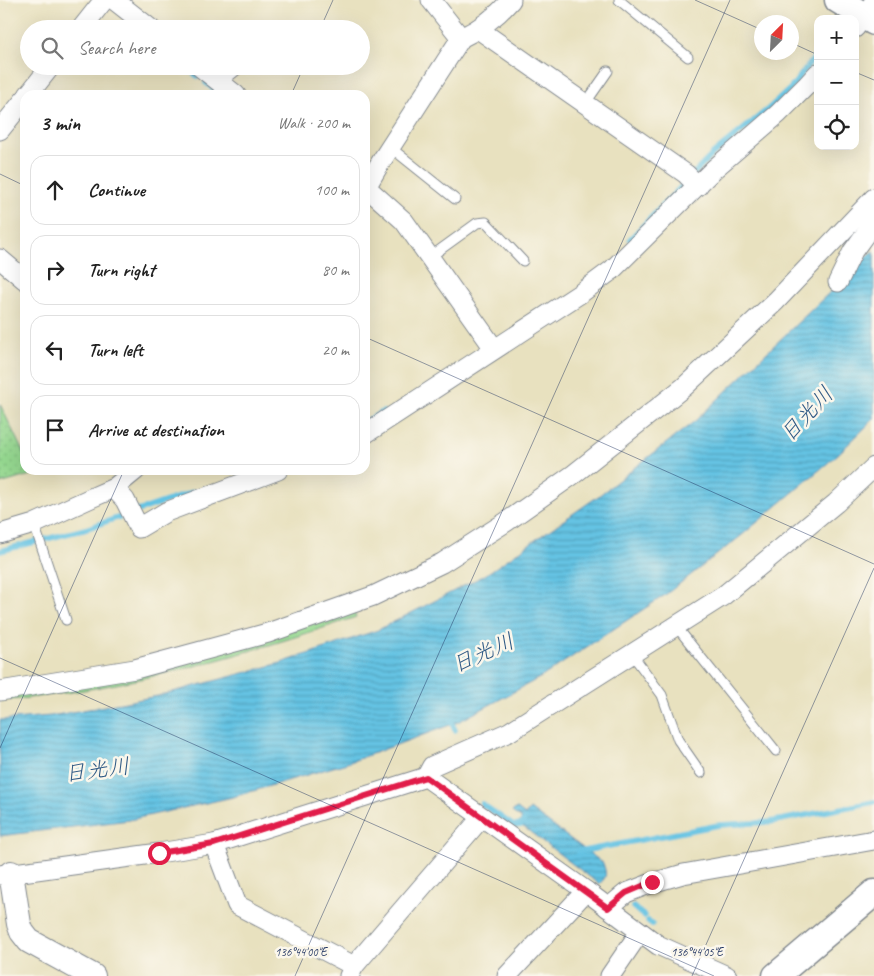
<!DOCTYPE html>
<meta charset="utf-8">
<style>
:root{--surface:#fff;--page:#f6f6f6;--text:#222;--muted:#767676;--line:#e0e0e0}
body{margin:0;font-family:Caveat,"Klee One",sans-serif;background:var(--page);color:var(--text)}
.controls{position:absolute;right:15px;top:15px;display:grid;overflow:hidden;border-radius:10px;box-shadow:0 5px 20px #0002}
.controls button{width:45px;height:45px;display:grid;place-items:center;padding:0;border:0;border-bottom:1px solid var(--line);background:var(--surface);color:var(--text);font:25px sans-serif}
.compass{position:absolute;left:754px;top:15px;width:45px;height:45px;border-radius:50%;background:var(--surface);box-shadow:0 5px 20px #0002;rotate:24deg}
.stop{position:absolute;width:15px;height:15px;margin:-11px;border:4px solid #e11d48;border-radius:50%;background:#fff}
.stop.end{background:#e11d48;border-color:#fff;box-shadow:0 1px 5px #0008}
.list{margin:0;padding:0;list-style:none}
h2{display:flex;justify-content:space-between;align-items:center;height:65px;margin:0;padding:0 20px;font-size:21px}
h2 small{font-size:16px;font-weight:400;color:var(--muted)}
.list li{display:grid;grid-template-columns:32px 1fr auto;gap:15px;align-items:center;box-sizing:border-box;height:70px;margin:0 10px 10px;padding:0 10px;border:1px solid var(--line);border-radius:15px}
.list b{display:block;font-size:19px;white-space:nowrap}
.list em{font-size:16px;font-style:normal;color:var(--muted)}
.icon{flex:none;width:28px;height:28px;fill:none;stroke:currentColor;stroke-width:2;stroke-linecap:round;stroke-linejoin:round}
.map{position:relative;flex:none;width:874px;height:976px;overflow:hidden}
.search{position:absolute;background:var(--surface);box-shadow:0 5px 20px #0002;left:20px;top:20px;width:350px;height:55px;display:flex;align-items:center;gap:12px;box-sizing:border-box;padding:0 18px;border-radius:28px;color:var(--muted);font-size:19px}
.panel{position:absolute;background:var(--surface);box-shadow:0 5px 20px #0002;left:20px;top:90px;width:350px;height:385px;border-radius:15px}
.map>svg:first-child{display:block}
.green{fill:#94d78f;stroke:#588376}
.park{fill:url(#park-dots);stroke:#588376}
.water{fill:url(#water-rules);stroke:#4079a0}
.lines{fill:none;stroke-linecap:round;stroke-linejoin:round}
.stream{stroke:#65c3e3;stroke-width:5.5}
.service-casing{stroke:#82888e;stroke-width:11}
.minor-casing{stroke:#82888e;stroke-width:21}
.tertiary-casing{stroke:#82888e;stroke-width:26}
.secondary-casing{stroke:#82888e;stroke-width:29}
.service{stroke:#fff;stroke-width:9}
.minor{stroke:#fff;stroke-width:19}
.tertiary{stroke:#fff;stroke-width:24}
.secondary{stroke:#fff;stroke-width:26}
.route{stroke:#e11d48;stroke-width:6}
.ticks{fill:none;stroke:#1b2f5e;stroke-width:1;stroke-opacity:0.45}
.labels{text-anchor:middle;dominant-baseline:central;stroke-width:5;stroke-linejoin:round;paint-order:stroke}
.water-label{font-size:22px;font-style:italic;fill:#315b86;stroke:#fbf7ec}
.ticks-label{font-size:12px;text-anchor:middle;fill:#1b2f5e;stroke:#fbf7ec;stroke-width:5;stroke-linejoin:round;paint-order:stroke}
</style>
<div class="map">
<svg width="874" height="976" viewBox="0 0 874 976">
<defs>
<pattern id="park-dots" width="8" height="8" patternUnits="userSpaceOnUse" patternTransform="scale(1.25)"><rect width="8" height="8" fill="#94d78f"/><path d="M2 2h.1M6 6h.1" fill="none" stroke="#7fb97e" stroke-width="1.8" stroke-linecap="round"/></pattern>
<pattern id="water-rules" width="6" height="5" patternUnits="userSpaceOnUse" patternTransform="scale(1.25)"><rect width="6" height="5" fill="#65c3e3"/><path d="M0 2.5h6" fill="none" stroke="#529fbb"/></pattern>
</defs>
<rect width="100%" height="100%" fill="#fbf7ec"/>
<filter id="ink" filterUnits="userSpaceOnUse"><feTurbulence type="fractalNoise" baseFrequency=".02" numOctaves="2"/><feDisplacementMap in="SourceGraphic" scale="10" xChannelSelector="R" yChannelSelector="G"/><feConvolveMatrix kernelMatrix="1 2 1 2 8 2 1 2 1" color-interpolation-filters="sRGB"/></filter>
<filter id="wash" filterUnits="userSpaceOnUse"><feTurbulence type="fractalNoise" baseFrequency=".0096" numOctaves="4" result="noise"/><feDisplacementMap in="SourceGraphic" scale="20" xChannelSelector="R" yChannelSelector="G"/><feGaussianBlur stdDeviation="1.12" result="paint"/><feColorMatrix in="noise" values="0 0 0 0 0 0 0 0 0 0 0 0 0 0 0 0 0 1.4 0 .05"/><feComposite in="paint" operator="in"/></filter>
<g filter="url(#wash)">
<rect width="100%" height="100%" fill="#e8e1bf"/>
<path class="green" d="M353,611L356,617C241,656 122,690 0,701V694Z"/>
<polygon class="park" points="0,404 25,456 25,470 32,470 34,474 0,484"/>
<g class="water">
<polygon points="874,250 874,419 836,456 741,536 665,595 543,676 458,722 350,762 233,797 129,820 0,836 0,720 51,716 158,696 281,663 378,630 485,575 597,497 695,421"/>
<path d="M516,808L525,815L530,809L603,863C606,873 608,877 599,884L521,825L519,823L522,819L512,812Z"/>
</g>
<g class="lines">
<g class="stream">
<polyline points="185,66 197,76"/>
<polyline points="206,83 218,93"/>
<polyline points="630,239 712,155 767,110 791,88 818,53"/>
<polyline points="365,422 383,412"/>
<polyline points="0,551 85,529 193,492"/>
<polyline points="450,719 455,730"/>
<polyline points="482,804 514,826 521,825 525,819"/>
<polyline points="578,852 719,825 770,822 874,802"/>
<polyline points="633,907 644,916"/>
<polyline points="648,921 652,924"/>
</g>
</g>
</g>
<g filter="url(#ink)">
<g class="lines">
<defs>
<g id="service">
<polyline points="619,0 688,57"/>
<polyline points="221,83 242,66"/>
<polyline points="585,104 608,71"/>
<polyline points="390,147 455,199"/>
<polyline points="430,257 477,223 486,222 523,261"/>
<polyline points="34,524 66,620"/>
<polyline points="676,626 776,751"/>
<polyline points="632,654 662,695 678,740 701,773"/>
</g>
<g id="minor">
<polyline points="114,0 151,29"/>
<polyline points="431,0 461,38"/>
<polyline points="855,28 874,2"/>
<polyline points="81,29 104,0"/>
<polyline points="478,29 686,174 698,186"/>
<polyline points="199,66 236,95"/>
<polyline points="28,95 51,66"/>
<polyline points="0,130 25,99"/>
<polyline points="366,187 404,221 493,347"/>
<path d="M365,189L382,160L461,38C480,29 497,16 511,0"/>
<polyline points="0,259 25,280"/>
<polyline points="838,282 853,251 874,222"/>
<polyline points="365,434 581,293 612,270 714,169 778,114 807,85 818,73"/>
<polyline points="114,488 125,500 139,528 166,512 278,470"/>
<polyline points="0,534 34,524 91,498 114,488 136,470"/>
<polyline points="0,691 135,669 268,633 373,596 442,563 506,522 574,474 684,387 776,301 874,198"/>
<polyline points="426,777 432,766 509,732 723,596 836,503 874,467"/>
<polyline points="214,844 237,905 354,966"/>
<polyline points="0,875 159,853 214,844 426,777 586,891 658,945 727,976"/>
<polyline points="608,908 626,893 652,883 683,874 874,840"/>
<polyline points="349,976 354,966 482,817"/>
<polyline points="507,976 586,891"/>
<polyline points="610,976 640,932"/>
</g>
<polyline id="tertiary" points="11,873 19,924 22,932 29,941 93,976"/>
<g id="secondary">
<polyline points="838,0 874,22"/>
<polyline points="776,976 874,893"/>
</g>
</defs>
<use href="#service" class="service-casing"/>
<use href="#minor" class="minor-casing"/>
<use href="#tertiary" class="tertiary-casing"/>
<use href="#secondary" class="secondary-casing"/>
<use href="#service" class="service"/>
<use href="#minor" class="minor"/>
<use href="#tertiary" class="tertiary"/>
<use href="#secondary" class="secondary"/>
</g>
</g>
<g class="lines" filter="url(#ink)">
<polyline class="route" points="159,853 214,844 426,777 608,908 626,893 652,882"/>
</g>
<path class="ticks" d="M695,0L762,30M320,29L333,0M792,43L818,55M855,72L874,80M291,95L304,66M0,174L25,186M365,337L874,564M0,658L714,976M0,748L124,470M295,976L730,0M692,976L874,568"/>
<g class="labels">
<g class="water-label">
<text transform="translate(807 414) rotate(-47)">日光川</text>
<text transform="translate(483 653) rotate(-24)">日光川</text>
<text transform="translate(97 770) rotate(-7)">日光川</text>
</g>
</g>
<g class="ticks-label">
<text x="301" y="956">136°44'00"E</text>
<text x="697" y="956">136°44'05"E</text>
</g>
</svg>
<div class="controls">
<button>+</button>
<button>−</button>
<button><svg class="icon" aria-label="locate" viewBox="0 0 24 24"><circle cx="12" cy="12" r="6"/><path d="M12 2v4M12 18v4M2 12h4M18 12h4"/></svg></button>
</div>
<svg class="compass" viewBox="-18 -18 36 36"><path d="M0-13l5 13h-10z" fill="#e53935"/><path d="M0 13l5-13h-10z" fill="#767676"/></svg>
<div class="stop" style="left:159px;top:853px"></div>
<div class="stop end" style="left:652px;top:882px"></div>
<div class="search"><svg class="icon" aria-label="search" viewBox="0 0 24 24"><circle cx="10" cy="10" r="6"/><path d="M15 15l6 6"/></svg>Search here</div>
<section class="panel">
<h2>3 min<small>Walk · 200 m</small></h2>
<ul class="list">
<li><svg class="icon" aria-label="ahead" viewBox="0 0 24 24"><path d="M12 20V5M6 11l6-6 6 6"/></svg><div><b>Continue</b></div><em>100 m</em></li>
<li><svg class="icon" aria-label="right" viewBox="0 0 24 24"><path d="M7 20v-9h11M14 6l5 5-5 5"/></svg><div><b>Turn right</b></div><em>80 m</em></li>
<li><svg class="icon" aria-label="left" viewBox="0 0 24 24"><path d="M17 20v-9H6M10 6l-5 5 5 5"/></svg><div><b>Turn left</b></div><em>20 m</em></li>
<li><svg class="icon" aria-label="arrive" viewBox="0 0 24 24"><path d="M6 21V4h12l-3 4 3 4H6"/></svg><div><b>Arrive at destination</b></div></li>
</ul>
</section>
</div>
